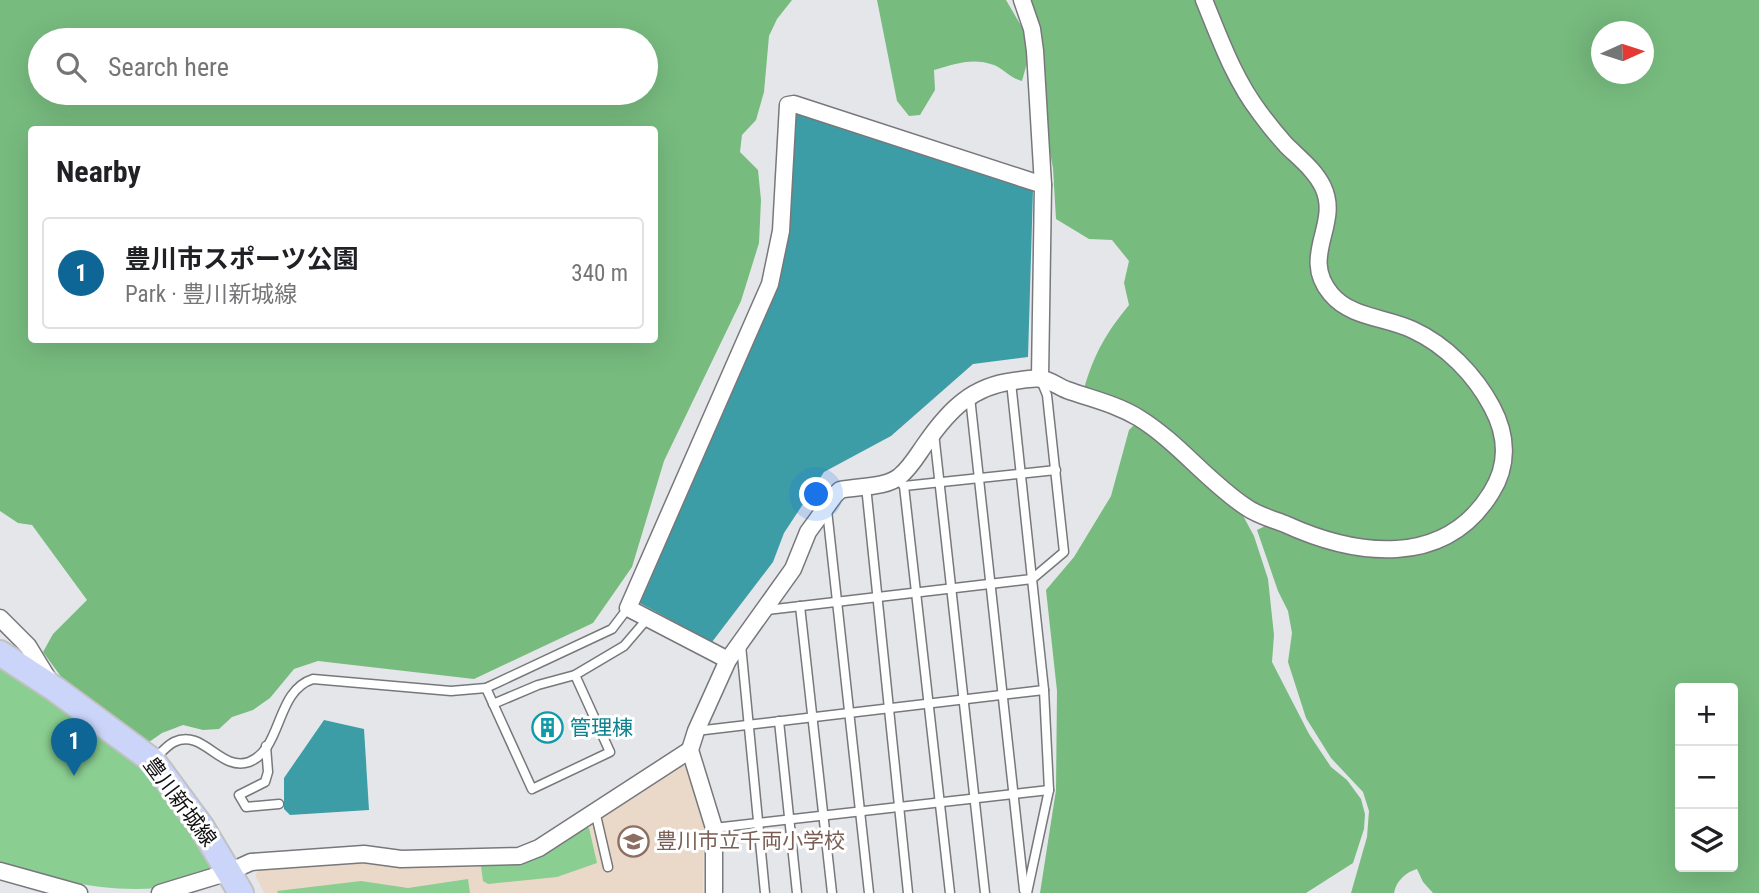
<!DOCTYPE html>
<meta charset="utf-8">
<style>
:root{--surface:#fff;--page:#f2f2f2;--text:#202124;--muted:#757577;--line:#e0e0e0;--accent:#0e6697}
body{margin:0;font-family:"Roboto Condensed","Noto Sans JP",sans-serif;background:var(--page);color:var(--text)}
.controls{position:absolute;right:21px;bottom:21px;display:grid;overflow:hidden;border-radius:7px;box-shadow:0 7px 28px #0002}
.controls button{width:63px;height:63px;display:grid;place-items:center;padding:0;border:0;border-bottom:2px solid var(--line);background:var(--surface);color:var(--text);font:35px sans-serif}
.compass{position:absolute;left:1591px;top:21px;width:63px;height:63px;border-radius:50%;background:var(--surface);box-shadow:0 7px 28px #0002;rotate:87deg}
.you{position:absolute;left:817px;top:495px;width:24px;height:24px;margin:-18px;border:5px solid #fff;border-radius:50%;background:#1a73e8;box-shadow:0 0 0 10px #1a73e833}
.badge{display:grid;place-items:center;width:46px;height:46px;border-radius:50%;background:var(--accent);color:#fff;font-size:23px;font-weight:700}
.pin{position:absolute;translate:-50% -58px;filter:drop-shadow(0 2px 4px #0008)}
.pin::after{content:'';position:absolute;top:37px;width:24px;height:21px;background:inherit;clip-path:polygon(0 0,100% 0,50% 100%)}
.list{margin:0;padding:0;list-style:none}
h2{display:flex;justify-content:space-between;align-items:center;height:91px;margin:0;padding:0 28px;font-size:30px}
h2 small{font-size:23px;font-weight:400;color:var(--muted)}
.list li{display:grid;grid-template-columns:46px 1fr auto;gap:21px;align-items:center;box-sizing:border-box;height:112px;margin:0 14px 14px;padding:0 14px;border:2px solid var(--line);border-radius:7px}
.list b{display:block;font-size:26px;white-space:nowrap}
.list p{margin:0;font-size:23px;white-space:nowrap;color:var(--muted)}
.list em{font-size:23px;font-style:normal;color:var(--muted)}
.icon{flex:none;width:38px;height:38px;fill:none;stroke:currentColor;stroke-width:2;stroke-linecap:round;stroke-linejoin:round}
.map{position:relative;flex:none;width:1759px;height:893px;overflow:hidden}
.search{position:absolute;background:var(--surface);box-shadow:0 7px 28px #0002;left:28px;top:28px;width:630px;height:77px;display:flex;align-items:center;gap:18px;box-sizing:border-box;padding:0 24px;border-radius:38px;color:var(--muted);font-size:26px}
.panel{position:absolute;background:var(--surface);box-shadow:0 7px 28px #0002;left:28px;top:126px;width:630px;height:217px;border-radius:7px}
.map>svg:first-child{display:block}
.education{fill:#ead9c8}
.green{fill:#8ace91}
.forest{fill:#77bb7e;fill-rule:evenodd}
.water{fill:#3d9da6}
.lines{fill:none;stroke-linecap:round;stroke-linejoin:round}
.service-casing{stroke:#77787c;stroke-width:11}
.minor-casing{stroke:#77787c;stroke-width:19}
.primary-casing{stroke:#c1c1c1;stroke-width:28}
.service{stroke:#fff;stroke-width:8}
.minor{stroke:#fff;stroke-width:16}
.primary{stroke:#cbd5fa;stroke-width:24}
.labels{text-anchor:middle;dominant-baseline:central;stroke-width:6;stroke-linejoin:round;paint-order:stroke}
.culture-label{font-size:21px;fill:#0d838f;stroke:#fff;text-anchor:start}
.street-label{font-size:21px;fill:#0f0f10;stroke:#fff}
.education-label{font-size:21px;fill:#785e54;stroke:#fff;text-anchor:start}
</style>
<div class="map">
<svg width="1759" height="893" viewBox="0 0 1759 893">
<rect width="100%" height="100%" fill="#e5e6ea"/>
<polygon class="education" points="680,765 688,767 704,827 703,893 264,893 255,875 259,870 364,862 520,863"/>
<g class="green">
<path d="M0,664L118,746L162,790L219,868C199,875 179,883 158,888C104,893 51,879 0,864Z"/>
<polygon points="586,827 589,828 597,863 557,877 488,884 483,881 481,866 520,864 543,854"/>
<polygon points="468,879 470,893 278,893 277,891 361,881 408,888"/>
</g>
<g class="forest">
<path d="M0,0H792L777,19L769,36L764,92L756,120L742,135L740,152L758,170L761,200L759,243L741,301L664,461L632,567L593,623L474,679L318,661L294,669L270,698L253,710L232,717L219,729L203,730L183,725L162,733L149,742L62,678L43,652L53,634L87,600L32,525L18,523L0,511ZM646,40V93H40V40ZM32,130H654V340H32Z"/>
<path d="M877,0H1006L1023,29L1030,52L1022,81C1008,77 1004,69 994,65C972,57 955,64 934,70L935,90L920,115L909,116L897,101Z"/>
<path d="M1029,0H1197L1320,196V222L1311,257V273L1319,288L1412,335L1447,356L1475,390L1494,424L1499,458L1491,482L1458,523L1411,543L1359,542L1320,535L1256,506L1084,389C1094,354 1106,333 1129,305L1124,283L1129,261L1112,240L1089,239L1056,219L1053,168L1045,127L1043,44Z"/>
<path d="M1209,0H1759V893H1433L1423,882L1417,869C1406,872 1396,881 1394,893H1351L1367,837L1369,811L1363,792L1331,758L1306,718L1288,662L1292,633L1288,611L1278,591L1257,530L1269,524L1320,545L1452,541L1510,451L1469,366L1346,300L1323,272L1334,210L1241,72ZM1602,32H1644V74H1602ZM1680,688H1733V867H1680Z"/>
<polygon points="1135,424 1153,436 1241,512 1254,536 1268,579 1274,635 1272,662 1309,734 1331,767 1347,780 1361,799 1365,814 1364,829 1353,863 1306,893 1040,893 1056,790 1057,691 1046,590 1074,557 1111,496 1129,430"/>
</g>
<g class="water">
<polygon points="793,110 1033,190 1028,357 973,364 891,436 824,472 784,533 773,562 712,642 634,600 770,298"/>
<polygon points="324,720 364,729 369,810 290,815 284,809 284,778"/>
</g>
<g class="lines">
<defs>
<g id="service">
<polyline points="970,397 1024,890"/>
<polyline points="934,433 985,893"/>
<polyline points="900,482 904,486 1056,470"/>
<polyline points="866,486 908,893"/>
<polyline points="904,486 950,893"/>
<polyline points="827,510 869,893"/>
<polyline points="800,606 832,893"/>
<polyline points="767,610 1032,579 1011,382"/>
<polyline points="741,645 765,893"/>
<polyline points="486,688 532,789 610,752 575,675"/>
<polyline points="493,704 538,685 575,675 624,646 648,618"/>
<polyline points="779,721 797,893"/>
<polyline points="696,731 1044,690"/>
<polyline points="266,746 268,772 265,782 239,795 246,807 279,804"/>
<path d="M154,760C160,754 166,746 174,742C203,728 220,772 249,762C283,749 275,691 313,679L451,691L486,688L612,629L628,608"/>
<polyline points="595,811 608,867"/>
<polyline points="714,828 1049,790"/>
<polyline points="1027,893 1049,790 1044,690 1032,579 1064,552 1047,395 1040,378"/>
</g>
<g id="minor">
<polyline points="1022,0 1032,29 1035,51 1043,185 1040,378"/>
<polyline points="0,618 28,646 50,682"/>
<polyline points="728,660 628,608 770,284 781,231 788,105 794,104 1043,185"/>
<polyline points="0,871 79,893"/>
<polyline points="160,893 229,872 251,862 364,854 401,859 519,856 539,848 690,750"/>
<path d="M714,893V828L690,750L696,731L728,660L793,569L808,532L835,495L840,490C858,486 886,488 900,476C911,467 918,454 926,443C949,410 972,386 1014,381C1022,380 1034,377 1042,379C1050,380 1059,387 1067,390C1092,399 1116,404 1139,418C1178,442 1208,482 1246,507C1257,515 1272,519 1285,524C1355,556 1444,569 1491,493C1509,465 1507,435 1492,407C1475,375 1446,345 1413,330C1386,317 1351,318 1331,294C1299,256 1341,225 1323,187C1315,170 1299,158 1286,145C1277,135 1268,124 1260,113C1234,79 1220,39 1204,0"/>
</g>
<polyline id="primary" points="0,653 55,689 153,761 201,826 241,893"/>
</defs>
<use href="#service" class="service-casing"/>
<use href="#minor" class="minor-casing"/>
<use href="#primary" class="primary-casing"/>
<use href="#service" class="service"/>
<use href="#minor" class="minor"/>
<use href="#primary" class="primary"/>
</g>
<defs>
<symbol id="building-ring" viewBox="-11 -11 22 22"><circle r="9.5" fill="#fff" stroke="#0f9aa8" stroke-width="1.5"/><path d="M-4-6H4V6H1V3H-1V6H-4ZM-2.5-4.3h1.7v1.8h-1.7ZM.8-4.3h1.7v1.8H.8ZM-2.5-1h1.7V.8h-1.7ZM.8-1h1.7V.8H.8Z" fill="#0f9aa8"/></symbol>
<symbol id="school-ring" viewBox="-11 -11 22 22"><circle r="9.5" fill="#fff" stroke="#8d6e63" stroke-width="1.5"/><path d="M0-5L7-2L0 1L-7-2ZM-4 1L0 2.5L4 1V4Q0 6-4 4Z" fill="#8d6e63"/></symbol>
</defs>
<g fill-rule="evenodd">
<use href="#building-ring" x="530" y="710" width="35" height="35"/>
<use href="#school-ring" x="616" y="824" width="35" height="35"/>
</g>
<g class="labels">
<g class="culture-label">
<text x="570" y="728">管理棟</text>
</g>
<g class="street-label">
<text transform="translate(180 802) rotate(53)">豊川新城線</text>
</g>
<g class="education-label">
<text x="656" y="841">豊川市立千両小学校</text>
</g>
</g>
</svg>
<div class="controls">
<button>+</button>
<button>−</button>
<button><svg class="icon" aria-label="layers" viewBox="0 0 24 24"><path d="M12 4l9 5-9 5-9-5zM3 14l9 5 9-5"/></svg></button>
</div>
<svg class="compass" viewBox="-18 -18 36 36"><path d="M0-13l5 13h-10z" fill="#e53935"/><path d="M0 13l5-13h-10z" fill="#757577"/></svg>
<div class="you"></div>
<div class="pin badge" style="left:74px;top:776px">1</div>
<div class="search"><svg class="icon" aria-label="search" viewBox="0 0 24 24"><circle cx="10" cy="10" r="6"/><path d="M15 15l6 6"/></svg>Search here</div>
<section class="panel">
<h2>Nearby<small></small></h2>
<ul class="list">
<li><span class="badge">1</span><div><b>豊川市スポーツ公園</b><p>Park · 豊川新城線</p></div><em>340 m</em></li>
</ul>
</section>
</div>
